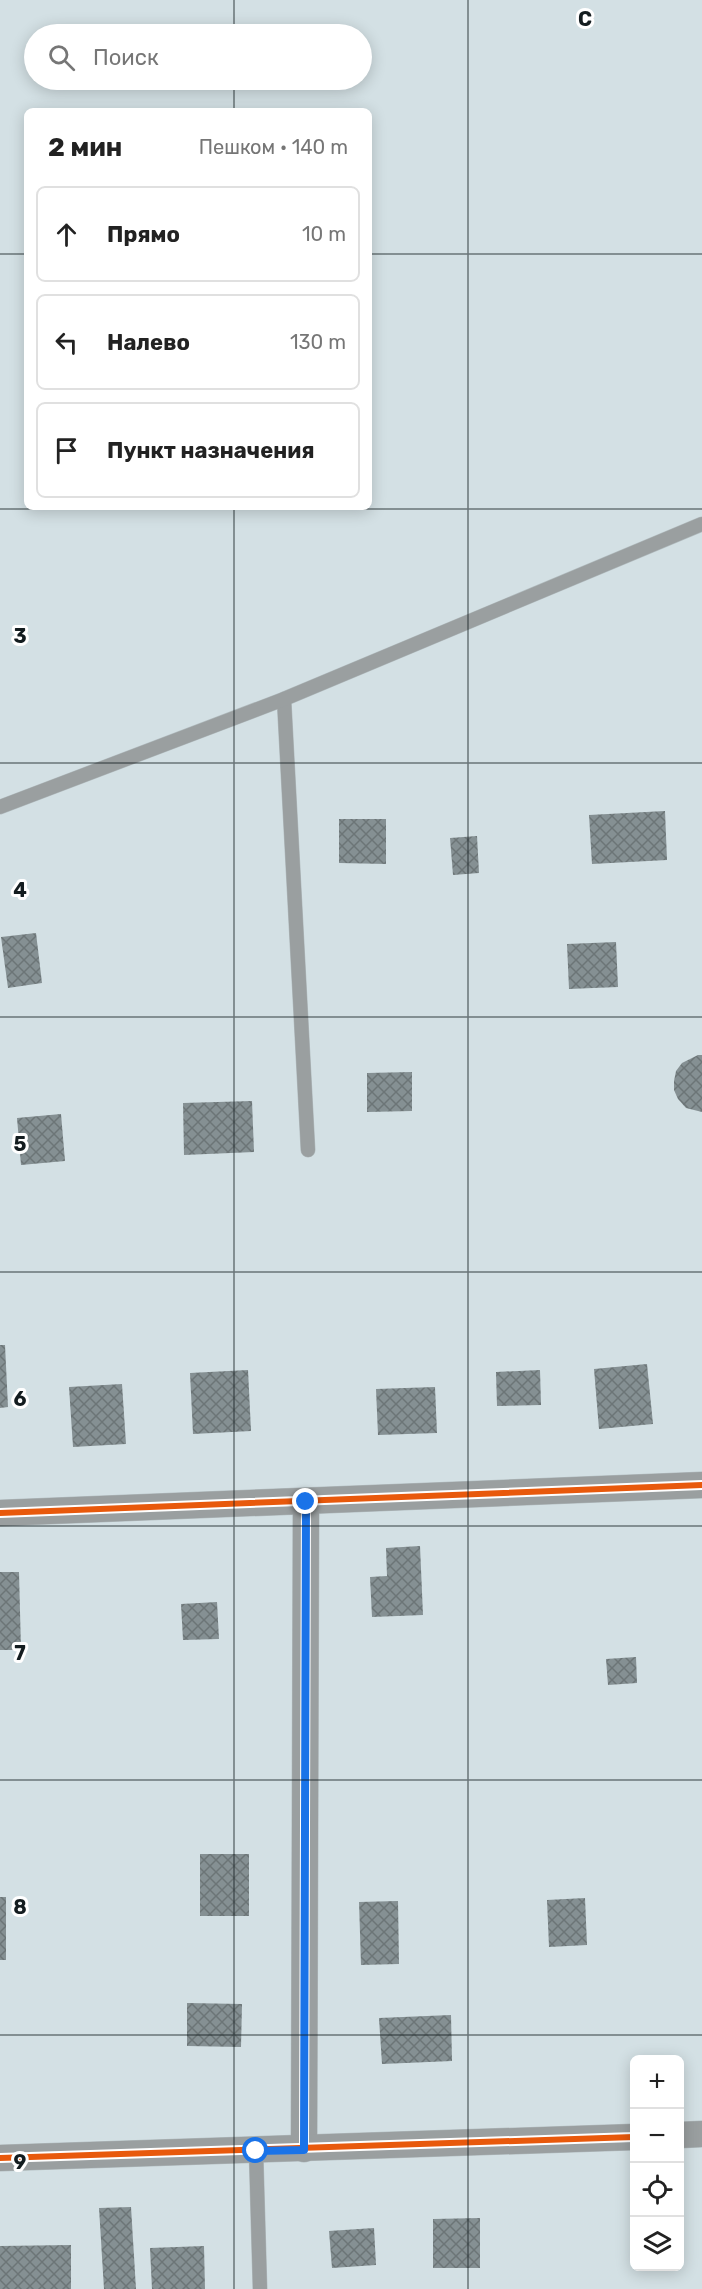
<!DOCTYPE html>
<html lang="ru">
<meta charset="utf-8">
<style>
:root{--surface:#fff;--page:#f2f2f2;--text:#222;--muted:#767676;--line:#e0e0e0}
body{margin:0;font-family:Rubik,sans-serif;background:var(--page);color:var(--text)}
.controls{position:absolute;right:18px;bottom:18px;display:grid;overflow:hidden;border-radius:9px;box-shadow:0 3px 15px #0003}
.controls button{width:54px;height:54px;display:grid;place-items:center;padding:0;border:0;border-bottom:2px solid var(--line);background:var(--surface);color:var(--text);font:30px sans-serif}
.stop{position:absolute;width:18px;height:18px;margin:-14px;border:4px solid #1a73e8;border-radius:50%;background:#fff}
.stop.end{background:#1a73e8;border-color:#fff;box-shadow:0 2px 6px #0008}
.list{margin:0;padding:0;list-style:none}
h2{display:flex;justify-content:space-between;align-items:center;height:78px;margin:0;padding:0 24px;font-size:26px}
h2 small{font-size:20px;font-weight:400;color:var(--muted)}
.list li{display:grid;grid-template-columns:39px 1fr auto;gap:18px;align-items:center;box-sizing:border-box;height:96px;margin:0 12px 12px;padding:0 12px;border:2px solid var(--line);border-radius:9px}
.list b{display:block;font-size:22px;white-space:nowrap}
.list em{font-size:20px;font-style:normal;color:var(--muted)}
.icon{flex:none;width:33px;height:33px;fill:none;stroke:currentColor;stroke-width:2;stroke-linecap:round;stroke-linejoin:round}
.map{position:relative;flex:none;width:702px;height:2289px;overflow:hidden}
.search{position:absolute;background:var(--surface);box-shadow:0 3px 15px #0003;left:24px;top:24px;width:348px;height:66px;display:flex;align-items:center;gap:15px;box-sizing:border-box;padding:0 21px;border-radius:33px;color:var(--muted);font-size:22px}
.panel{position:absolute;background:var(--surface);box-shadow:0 3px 15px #0003;left:24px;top:108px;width:348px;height:402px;border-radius:9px}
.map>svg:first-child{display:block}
.building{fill:url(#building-cross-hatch)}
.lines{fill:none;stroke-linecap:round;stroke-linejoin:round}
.lane-casing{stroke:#b2bcbf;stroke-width:15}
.street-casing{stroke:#b2bcbf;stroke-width:27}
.lane{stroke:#9a9fa0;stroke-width:14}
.street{stroke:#9a9fa0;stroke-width:26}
.cycleway-casing{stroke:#fff;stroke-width:10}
.cycleway{stroke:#e8590c;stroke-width:6}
.route{stroke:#1a73e8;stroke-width:8}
.grid{fill:none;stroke:#131c1f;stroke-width:1.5;stroke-opacity:0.55}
.grid-label{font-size:20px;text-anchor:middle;font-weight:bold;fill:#131c1f;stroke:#fff;stroke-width:6;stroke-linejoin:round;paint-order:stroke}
</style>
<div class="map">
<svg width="702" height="2289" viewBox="0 0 702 2289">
<defs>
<pattern id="building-cross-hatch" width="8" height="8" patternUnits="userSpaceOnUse" patternTransform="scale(1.5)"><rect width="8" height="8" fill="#859093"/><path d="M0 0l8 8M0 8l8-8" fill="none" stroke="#6c7577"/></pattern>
</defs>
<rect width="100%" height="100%" fill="#d3e0e4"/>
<g class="building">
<polygon points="665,811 667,860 592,864 589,815"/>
<polygon points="339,819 386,819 386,864 339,863"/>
<polygon points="477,836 479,873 453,875 450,838"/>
<polygon points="36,933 42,983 8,988 1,937"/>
<polygon points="616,942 618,987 569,989 567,944"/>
<polygon points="698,1055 702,1055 702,1112 686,1108 678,1099 674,1090 674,1081 676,1071 682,1063"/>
<polygon points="412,1072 412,1111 367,1112 367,1073"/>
<polygon points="252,1101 254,1152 184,1155 183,1103"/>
<polygon points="61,1114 65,1161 21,1165 17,1118"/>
<polygon points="0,1345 5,1345 8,1407 0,1408"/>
<polygon points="647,1364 653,1424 599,1429 594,1369"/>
<polygon points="248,1370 251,1431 193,1434 190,1373"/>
<polygon points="540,1370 541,1405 497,1406 496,1372"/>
<polygon points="122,1384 126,1444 73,1447 69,1387"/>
<polygon points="435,1387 437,1433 378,1435 376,1389"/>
<polygon points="420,1546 423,1615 372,1617 370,1577 387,1576 386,1548"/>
<polygon points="0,1572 19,1572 21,1650 0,1650"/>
<polygon points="217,1602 219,1639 183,1640 181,1604"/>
<polygon points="636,1657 637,1683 608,1685 606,1659"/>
<rect x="200" y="1854" width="49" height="62"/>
<rect x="0" y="1897" width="6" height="63"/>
<polygon points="585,1898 587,1945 549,1947 547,1900"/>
<polygon points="398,1901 399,1964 361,1965 359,1902"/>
<polygon points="187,2003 242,2004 241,2047 187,2046"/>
<polygon points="451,2015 452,2061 382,2064 379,2018"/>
<polygon points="131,2207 136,2289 104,2289 99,2208"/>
<polygon points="480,2218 480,2268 433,2268 433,2219"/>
<polygon points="374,2228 376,2265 332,2268 329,2231"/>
<polygon points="71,2245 71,2289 0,2289 0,2246"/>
<polygon points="204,2246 205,2289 152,2289 150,2248"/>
</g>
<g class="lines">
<defs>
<g id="lane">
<polyline points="284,699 308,1150"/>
<polyline points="0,807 284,699 702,524"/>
<polyline points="256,2151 260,2289"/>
</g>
<g id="street">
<polyline points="0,1513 702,1485"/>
<polyline points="680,2135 702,2134"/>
<polyline points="304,2149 306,1502"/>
<polyline points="0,2158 634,2137"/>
</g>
</defs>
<use href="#lane" class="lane-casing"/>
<use href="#street" class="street-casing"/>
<use href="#lane" class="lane"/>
<use href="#street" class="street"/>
<defs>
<g id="cycleway">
<polyline points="0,1513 702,1485"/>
<polyline points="304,2149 306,1502"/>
<polyline points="0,2158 634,2137"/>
</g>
</defs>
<use href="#cycleway" class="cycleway-casing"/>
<use href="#cycleway" class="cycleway"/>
</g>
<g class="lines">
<polyline class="route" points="256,2151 304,2150 306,1502"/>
</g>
<path class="grid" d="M234,0V34M468,0V2289M234,80V111M0,254H27M369,254H702M234,507V2289M0,509H702M0,763H702M0,1017H702M0,1272H702M0,1526H702M0,1780H702M0,2035H702"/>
<g class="grid-label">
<text x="585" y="26">C</text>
<text x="20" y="643">3</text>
<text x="20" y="897">4</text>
<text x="20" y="1151">5</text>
<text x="20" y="1406">6</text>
<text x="20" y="1660">7</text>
<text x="20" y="1914">8</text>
<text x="20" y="2169">9</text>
</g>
</svg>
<div class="controls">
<button>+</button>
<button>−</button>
<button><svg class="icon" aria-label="locate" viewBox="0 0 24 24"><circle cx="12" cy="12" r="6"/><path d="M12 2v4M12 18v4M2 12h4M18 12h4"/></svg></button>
<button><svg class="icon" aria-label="layers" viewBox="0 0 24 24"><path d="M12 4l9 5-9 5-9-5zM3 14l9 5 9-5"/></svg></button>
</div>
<div class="stop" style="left:256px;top:2151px"></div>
<div class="stop end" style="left:306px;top:1502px"></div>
<div class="search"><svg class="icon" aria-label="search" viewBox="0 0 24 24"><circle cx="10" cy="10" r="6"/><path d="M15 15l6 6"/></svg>Поиск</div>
<section class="panel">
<h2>2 мин<small>Пешком · 140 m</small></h2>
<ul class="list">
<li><svg class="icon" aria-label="ahead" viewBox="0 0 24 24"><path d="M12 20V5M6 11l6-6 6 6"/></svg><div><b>Прямо</b></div><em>10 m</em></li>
<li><svg class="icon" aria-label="left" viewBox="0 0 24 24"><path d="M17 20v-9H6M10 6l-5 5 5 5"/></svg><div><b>Налево</b></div><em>130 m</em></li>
<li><svg class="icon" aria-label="arrive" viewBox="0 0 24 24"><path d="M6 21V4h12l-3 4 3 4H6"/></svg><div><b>Пункт назначения</b></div></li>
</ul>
</section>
</div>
